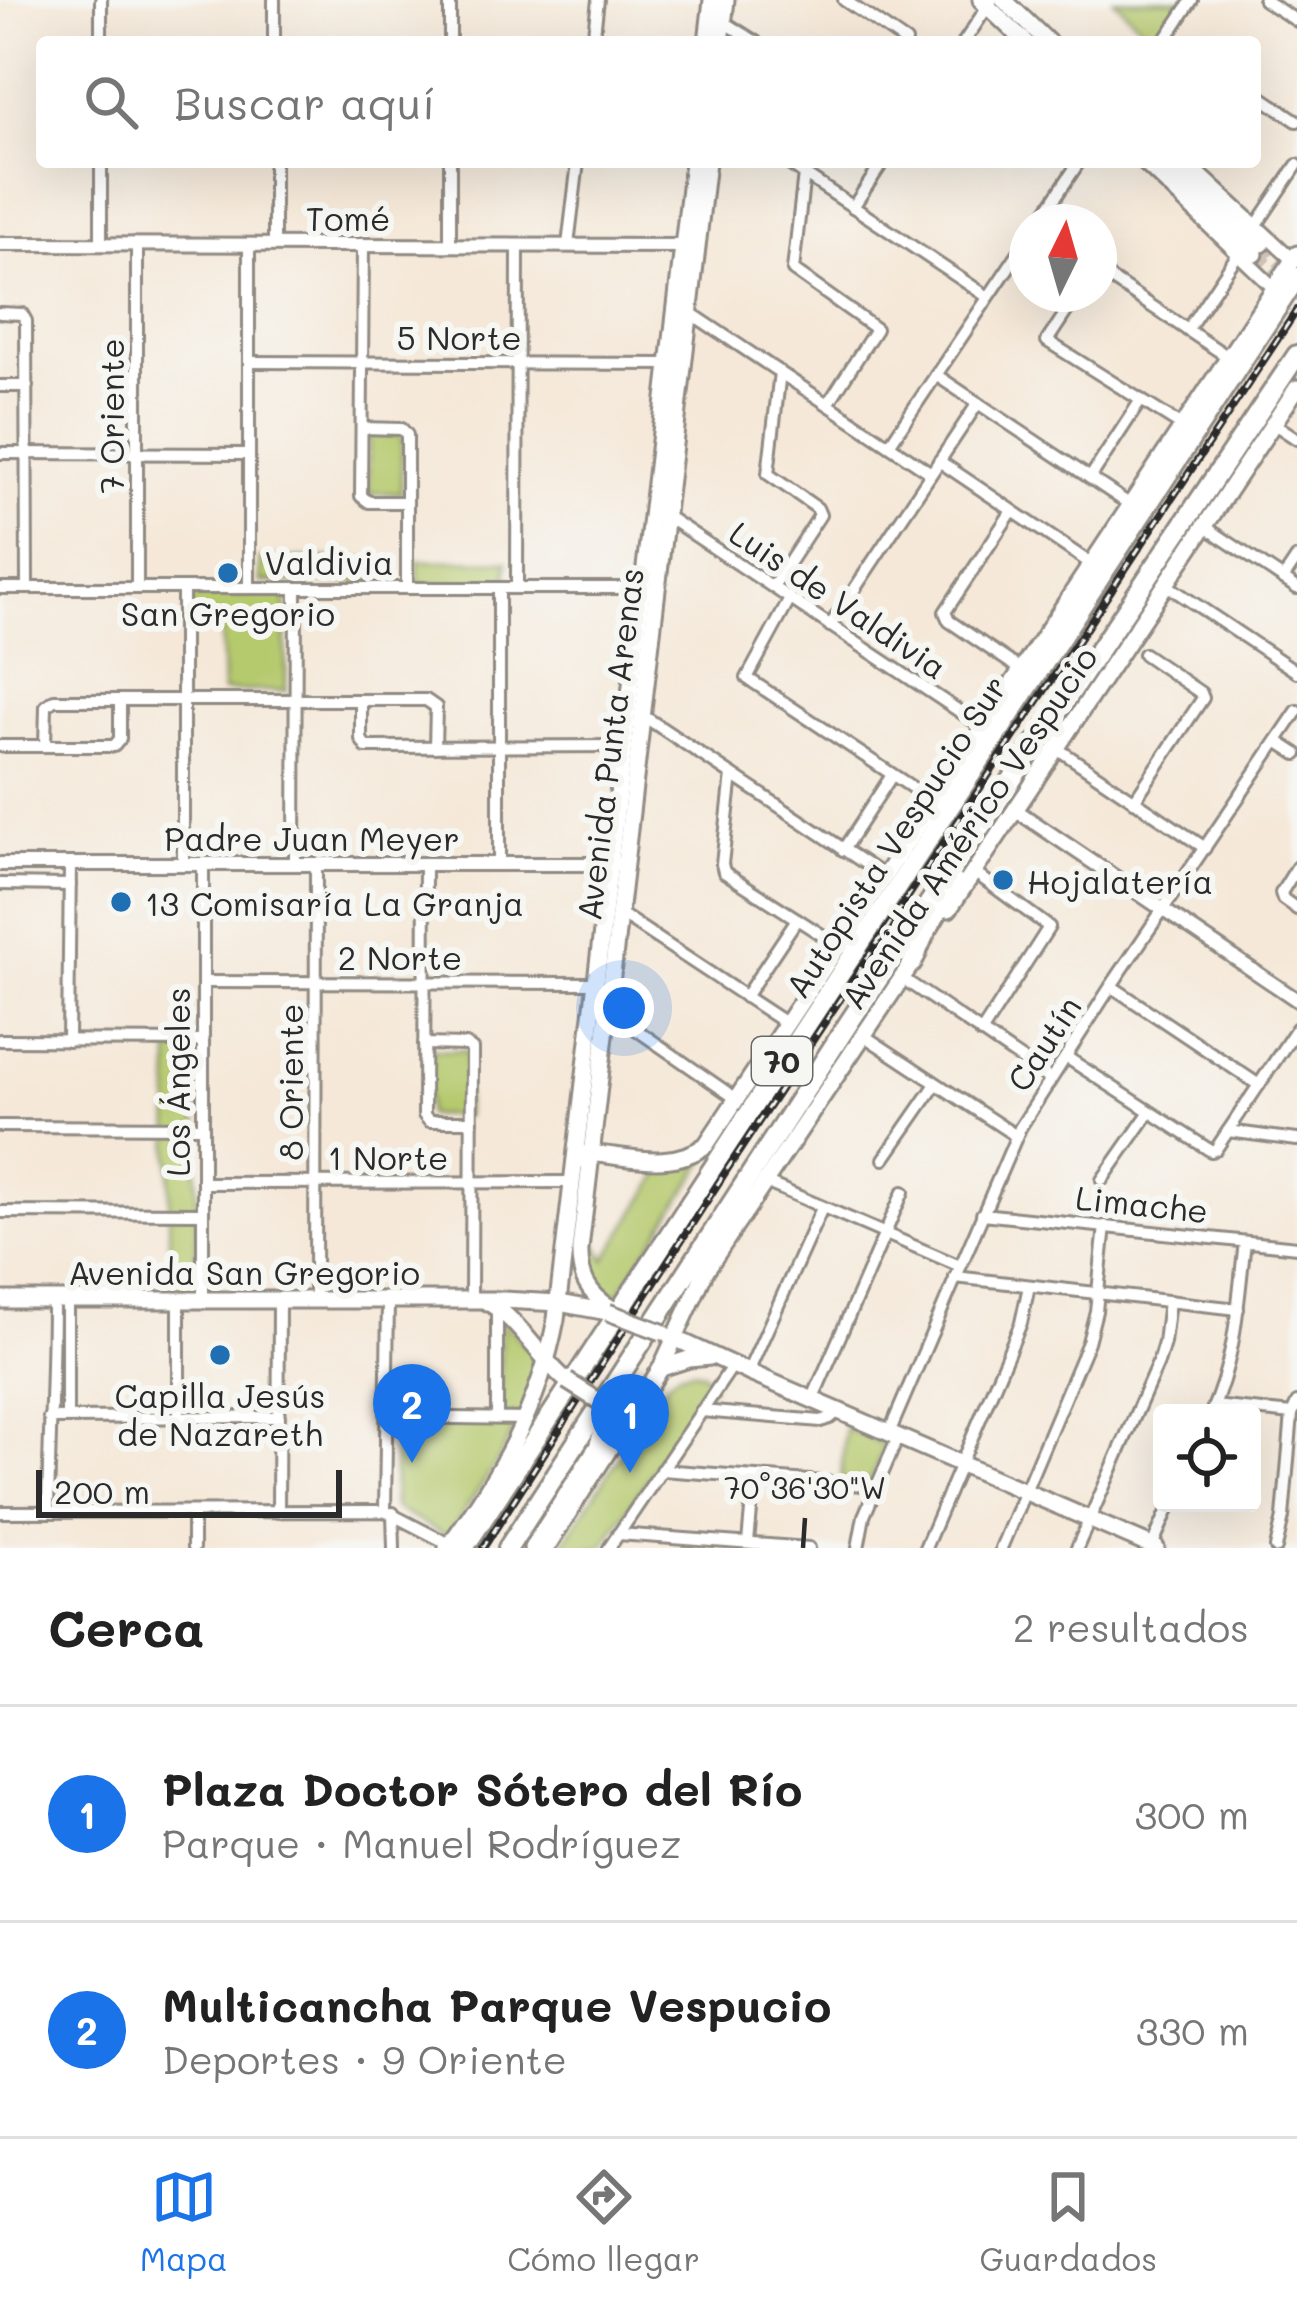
<!DOCTYPE html>
<html lang="es">
<meta charset="utf-8">
<style>
:root{--surface:#fff;--page:#f6f6f6;--text:#222;--muted:#767676;--line:#e0e0e0;--accent:#1a73e8}
body{margin:0;font-family:Mali,sans-serif;background:var(--page);color:var(--text)}
.controls{position:absolute;right:36px;bottom:36px;display:grid;overflow:hidden;border-radius:12px;box-shadow:0 12px 48px #0002}
.controls button{width:108px;height:108px;display:grid;place-items:center;padding:0;border:0;border-bottom:3px solid var(--line);background:var(--surface);color:var(--text);font:60px sans-serif}
.compass{position:absolute;left:1009px;top:204px;width:108px;height:108px;border-radius:50%;background:var(--surface);box-shadow:0 12px 48px #0002;rotate:5deg}
.scale{position:absolute;left:36px;bottom:30px;width:306px;box-sizing:border-box;padding-left:12px;border:6px solid #2b2b2b;border-top:0;font-size:33px;line-height:42px;white-space:nowrap;color:#2b2b2b;-webkit-text-stroke:9px #f6f6f2;paint-order:stroke}
.you{position:absolute;left:624px;top:1008px;width:42px;height:42px;margin:-30px;border:9px solid #fff;border-radius:50%;background:#1a73e8;box-shadow:0 0 0 18px #1a73e833}
.badge{display:grid;place-items:center;width:78px;height:78px;border-radius:50%;background:var(--accent);color:#fff;font-size:39px;font-weight:700}
.pin{position:absolute;translate:-50% -99px;filter:drop-shadow(0 3px 6px #0008)}
.pin::after{content:'';position:absolute;top:63px;width:42px;height:36px;background:inherit;clip-path:polygon(0 0,100% 0,50% 100%)}
.list{margin:0;padding:0;list-style:none}
h2{display:flex;justify-content:space-between;align-items:center;height:156px;margin:0;padding:0 48px;font-size:51px}
h2 small{font-size:39px;font-weight:400;color:var(--muted)}
.list li{display:grid;grid-template-columns:78px 1fr auto;gap:36px;align-items:center;box-sizing:border-box;height:216px;padding:0 48px;border-top:3px solid var(--line)}
.list b{display:block;font-size:45px;white-space:nowrap}
.list p{margin:0;font-size:39px;white-space:nowrap;color:var(--muted)}
.list em{font-size:39px;font-style:normal;color:var(--muted)}
.icon{flex:none;width:66px;height:66px;fill:none;stroke:currentColor;stroke-width:2;stroke-linecap:round;stroke-linejoin:round}
.map{position:relative;flex:none;width:1297px;height:1548px;overflow:hidden}
.search{position:absolute;background:var(--surface);box-shadow:0 12px 48px #0002;left:36px;right:36px;top:36px;height:132px;display:flex;align-items:center;gap:30px;box-sizing:border-box;padding:0 42px;border-radius:12px;color:var(--muted);font-size:45px}
.sheet{height:588px;background:var(--surface)}
nav{display:flex;justify-content:space-around;align-items:center;box-sizing:border-box;height:168px;border-top:3px solid var(--line);background:var(--surface);font-size:33px;color:var(--muted)}
nav a{display:grid;justify-items:center;gap:6px}
nav .on{color:var(--accent)}
.map>svg:first-child{display:block}
.green{fill:#b5c96d;stroke:#707a4c;stroke-width:3}
.lines{fill:none;stroke-linecap:round;stroke-linejoin:round}
.secondary-tunnel{stroke:#cdc2b5;stroke-width:15;stroke-dasharray:15 8;stroke-linecap:butt}
.minor-casing{stroke:#908a82;stroke-width:16}
.tertiary-casing{stroke:#908a82;stroke-width:18}
.secondary-casing{stroke:#908a82;stroke-width:21}
.motorway-casing{stroke:#908a82;stroke-width:24}
.minor{stroke:#fff;stroke-width:10}
.tertiary{stroke:#fff;stroke-width:12}
.secondary{stroke:#fff;stroke-width:15}
.motorway{stroke:#fff;stroke-width:18}
.rail-casing{stroke:#2b2b2b;stroke-width:8}
.rail{stroke:#f6f6f2;stroke-width:3;stroke-dasharray:9;stroke-linecap:butt}
.secondary-bridge-casing{stroke:#908a82;stroke-width:21;stroke-linecap:butt}
.secondary-bridge{stroke:#fff;stroke-width:15}
.ticks{fill:none;stroke:#2b2b2b;stroke-width:4.5}
.poi-dot{fill:#1f6fb2;stroke:#f6f6f2;stroke-width:4.5}
.labels{text-anchor:middle;dominant-baseline:central;stroke-width:12;stroke-linejoin:round;paint-order:stroke}
.shield{fill:#f6f6f2;stroke:#686867;stroke-width:3}
.shield-label{font-size:30px;font-weight:bold;fill:#2b2b2b}
.street-label{font-size:33px;fill:#2b2b2b;stroke:#f6f6f2}
.poi-label{font-size:33px;fill:#2b2b2b;stroke:#f6f6f2}
.ticks-label{font-size:30px;text-anchor:middle;fill:#2b2b2b;stroke:#f6f6f2;stroke-width:12;stroke-linejoin:round;paint-order:stroke}
</style>
<div class="map">
<svg width="1297" height="1548" viewBox="0 0 1297 1548">
<rect width="100%" height="100%" fill="#f6f6f2"/>
<filter id="ink" filterUnits="userSpaceOnUse"><feTurbulence type="fractalNoise" baseFrequency=".00833" numOctaves="2"/><feDisplacementMap in="SourceGraphic" scale="24" xChannelSelector="R" yChannelSelector="G"/><feConvolveMatrix kernelMatrix="1 2 1 2 8 2 1 2 1" color-interpolation-filters="sRGB"/></filter>
<filter id="wash" filterUnits="userSpaceOnUse"><feTurbulence type="fractalNoise" baseFrequency=".004" numOctaves="4" result="noise"/><feDisplacementMap in="SourceGraphic" scale="48" xChannelSelector="R" yChannelSelector="G"/><feGaussianBlur stdDeviation="2.7" result="paint"/><feColorMatrix in="noise" values="0 0 0 0 0 0 0 0 0 0 0 0 0 0 0 0 0 1.4 0 .05"/><feComposite in="paint" operator="in"/></filter>
<g filter="url(#wash)">
<rect width="100%" height="100%" fill="#f5e8d8"/>
<g class="green">
<polygon points="1114,0 1184,0 1157,42"/>
<polygon points="372,435 398,435 402,438 401,493 368,493 369,437"/>
<rect x="260" y="559" width="135" height="23"/>
<rect x="418" y="561" width="89" height="23"/>
<polygon points="191,595 286,595 286,691 223,691 221,616 191,615"/>
<polygon points="170,1050 197,1050 196,1292 169,1292"/>
<polygon points="428,1050 467,1051 465,1116 427,1115"/>
<path d="M713,1149L616,1298C580,1279 588,1269 592,1233L605,1260L663,1169C683,1170 697,1160 713,1149Z"/>
<polygon points="500,1319 539,1360 523,1416 501,1415"/>
<polygon points="693,1370 702,1372 712,1381 712,1386 693,1410 602,1548 560,1548 670,1379 678,1373"/>
<polygon points="398,1420 517,1423 499,1459 450,1533 445,1535 394,1508 394,1425"/>
<polygon points="845,1428 885,1445 870,1481 841,1479"/>
</g>
</g>
<g filter="url(#ink)">
<g class="lines">
<g class="secondary-tunnel">
<polyline points="1262,244 1295,276"/>
<polyline points="1255,254 1297,294"/>
</g>
<defs>
<g id="minor">
<polyline points="844,0 906,42"/>
<polyline points="1264,0 1297,21"/>
<polyline points="723,21 756,42"/>
<polyline points="101,42 101,0"/>
<polyline points="274,42 274,0"/>
<polyline points="450,42 450,0"/>
<polyline points="593,42 598,0"/>
<polyline points="964,42 992,0"/>
<polyline points="1164,42 1192,0"/>
<polyline points="1255,93 1297,121"/>
<polyline points="786,162 988,297"/>
<polyline points="804,174 793,270 876,329 828,404"/>
<polyline points="853,207 883,162"/>
<polyline points="1039,222 1079,162"/>
<polyline points="1256,226 1297,165"/>
<polyline points="101,244 101,162"/>
<polyline points="274,244 274,162"/>
<polyline points="363,244 361,496 369,502 407,502"/>
<polyline points="450,244 450,162"/>
<polyline points="568,245 578,162"/>
<polyline points="1099,271 1228,357"/>
<polyline points="1078,294 1047,341 1182,426"/>
<polyline points="689,312 931,473"/>
<polyline points="0,313 22,314 26,321 27,588"/>
<polyline points="1187,330 1238,254"/>
<polyline points="249,362 669,364"/>
<polyline points="936,375 1129,504"/>
<polyline points="0,386 27,386"/>
<polyline points="1273,423 1297,439"/>
<polyline points="362,428 402,429 407,435 407,588"/>
<polyline points="889,445 1027,240"/>
<polyline points="0,453 249,454"/>
<polyline points="939,461 1090,563"/>
<polyline points="1090,478 1141,400"/>
<polyline points="1012,511 945,612 949,621 1020,669"/>
<polyline points="666,516 983,727"/>
<polyline points="1204,526 1297,588"/>
<polyline points="1283,579 1297,558"/>
<polyline points="1165,584 1297,672"/>
<polyline points="773,587 820,515 817,508 768,474 780,372"/>
<polyline points="0,588 645,588"/>
<polyline points="137,588 137,244"/>
<polyline points="249,588 249,244"/>
<polyline points="517,588 518,245"/>
<polyline points="790,599 747,678 934,802"/>
<polyline points="830,626 978,403"/>
<polyline points="361,700 361,739 366,747 625,746"/>
<polyline points="642,715 884,876"/>
<polyline points="1277,741 1297,754"/>
<polyline points="0,746 114,746 120,739 120,700"/>
<polyline points="45,746 46,706 54,700 426,700 436,707 435,747"/>
<polyline points="1058,749 1205,848"/>
<polyline points="732,775 722,864 724,872 839,946"/>
<polyline points="1134,801 1203,698 1201,693 1144,654"/>
<polyline points="843,850 892,775"/>
<polyline points="183,864 183,588"/>
<polyline points="295,864 296,588"/>
<polyline points="425,864 424,1115 429,1121 472,1121"/>
<polyline points="499,864 499,589"/>
<polyline points="1297,867 1281,893 1283,899 1297,909"/>
<polyline points="974,872 1049,927 981,1033"/>
<polyline points="0,884 70,885"/>
<polyline points="619,913 787,1024"/>
<polyline points="902,978 1050,1079"/>
<polyline points="203,982 597,983"/>
<polyline points="1111,986 1259,1085"/>
<polyline points="745,997 797,919"/>
<polyline points="608,1010 738,1100"/>
<polyline points="863,1035 1016,1136"/>
<polyline points="0,1040 203,1041"/>
<polyline points="68,1041 70,864"/>
<polyline points="424,1044 466,1045 472,1049 471,1302"/>
<polyline points="1066,1057 1211,1151 1216,1149 1297,1028"/>
<polyline points="0,1126 203,1127"/>
<polyline points="1228,1131 1297,1140"/>
<polyline points="884,1159 936,1084"/>
<polyline points="1102,1180 1149,1113"/>
<polyline points="765,1182 960,1266"/>
<polyline points="203,1183 573,1182"/>
<polyline points="0,1212 203,1213"/>
<polyline points="982,1214 1297,1247"/>
<polyline points="955,1277 1238,1309"/>
<polyline points="203,1301 203,864"/>
<polyline points="315,1301 316,864"/>
<polyline points="748,1372 822,1208"/>
<polyline points="812,1400 903,1192"/>
<polyline points="1214,1406 1292,1414"/>
<polyline points="701,1411 821,1421 830,1418 838,1411"/>
<path d="M1211,1413C1237,1353 1237,1305 1245,1242"/>
<polyline points="497,1416 497,1307"/>
<polyline points="67,1417 67,1300"/>
<polyline points="179,1417 179,1301"/>
<polyline points="387,1417 527,1419"/>
<polyline points="49,1418 279,1417"/>
<polyline points="889,1433 1020,1128 1111,986 1297,711"/>
<polyline points="661,1470 877,1486"/>
<polyline points="385,1511 388,1301"/>
<polyline points="0,1512 385,1511 449,1544"/>
<path d="M48,1512C49,1441 53,1371 53,1300"/>
<polyline points="193,1512 193,1548"/>
<polyline points="278,1512 279,1301"/>
<polyline points="393,1513 394,1548"/>
<polyline points="618,1534 809,1548"/>
<polyline points="748,1543 754,1478"/>
<polyline points="609,1548 733,1365"/>
<polyline points="858,1548 864,1516 898,1437"/>
<polyline points="925,1548 1021,1323 1029,1286"/>
<polyline points="1001,1548 1088,1342 1096,1311 1105,1226"/>
<polyline points="1077,1548 1158,1363 1164,1343 1169,1301"/>
<polyline points="1151,1548 1171,1503"/>
<polyline points="1276,1548 1283,1517 1292,1414 1297,1403"/>
</g>
<g id="tertiary">
<polyline points="1142,162 1274,288"/>
<polyline points="1187,162 1293,260"/>
<polyline points="0,244 689,246"/>
<polyline points="1017,811 1297,1000"/>
<polyline points="0,864 617,864"/>
</g>
<g id="secondary">
<polyline points="981,0 1025,42"/>
<polyline points="1004,0 1048,42"/>
<polyline points="707,42 712,0"/>
<polyline points="721,42 726,0"/>
<polyline points="1156,162 1255,254"/>
<polyline points="1173,162 1262,244"/>
<polyline points="949,779 1297,254"/>
<polyline points="949,909 1297,388"/>
<path d="M575,1163L582,1156L588,1153C628,1156 671,1171 706,1145L929,809"/>
<polyline points="0,1300 503,1300 559,1303 608,1312"/>
<path d="M487,1302C517,1317 539,1358 567,1381"/>
<path d="M611,1308C588,1294 579,1276 580,1249L707,162"/>
<polyline points="670,1336 748,1372 1156,1548"/>
<polyline points="661,1368 689,1359 710,1357"/>
<path d="M447,1548C500,1476 539,1408 556,1319L693,162"/>
<polyline points="532,1548 597,1447 605,1422"/>
<polyline points="546,1548 661,1368 706,1270 918,954"/>
</g>
<g id="motorway">
<polyline points="925,816 958,773"/>
<polyline points="912,963 924,935 955,883"/>
<polyline points="464,1548 1297,277"/>
<polyline points="508,1548 850,1021 1297,355"/>
</g>
</defs>
<use href="#minor" class="minor-casing"/>
<use href="#tertiary" class="tertiary-casing"/>
<use href="#secondary" class="secondary-casing"/>
<use href="#motorway" class="motorway-casing"/>
<use href="#minor" class="minor"/>
<use href="#tertiary" class="tertiary"/>
<use href="#secondary" class="secondary"/>
<use href="#motorway" class="motorway"/>
<defs>
<polyline id="rail" points="483,1548 726,1171 1297,310"/>
</defs>
<use href="#rail" class="rail-casing"/>
<use href="#rail" class="rail"/>
<defs>
<g id="secondary-bridge">
<polyline points="608,1312 662,1332"/>
<polyline points="567,1381 613,1410"/>
</g>
</defs>
<use href="#secondary-bridge" class="secondary-bridge-casing"/>
<use href="#secondary-bridge" class="secondary-bridge"/>
</g>
</g>
<path class="ticks" d="M803,1548L805,1518"/>
<g class="poi-dot">
<circle cx="228" cy="573" r="12"/>
<circle cx="1003" cy="880" r="12"/>
<circle cx="121" cy="902" r="12"/>
<circle cx="220" cy="1355" r="12"/>
</g>
<g class="labels">
<rect class="shield" x="752" y="1037" width="60" height="48" rx="9"/>
<g class="shield-label">
<text x="782" y="1061">70</text>
</g>
<g class="street-label">
<text x="348" y="217">Tomé</text>
<text x="459" y="336">5 Norte</text>
<text transform="translate(110 416) rotate(-90)">7 Oriente</text>
<text x="329" y="561">Valdivia</text>
<text transform="translate(839 599) rotate(34)">Luis de Valdivia</text>
<text transform="translate(609 744) rotate(-83)">Avenida Punta Arenas</text>
<text transform="translate(968 827) rotate(-56)">Avenida Américo Vespucio</text>
<text transform="translate(895 836) rotate(-57)">Autopista Vespucio Sur</text>
<text x="312" y="837">Padre Juan Meyer</text>
<text x="400" y="956">2 Norte</text>
<text transform="translate(1043 1043) rotate(-57)">Cautín</text>
<text transform="translate(176 1082) rotate(-90)">Los Ángeles</text>
<text transform="translate(289 1082) rotate(-90)">8 Oriente</text>
<text x="388" y="1156">1 Norte</text>
<text transform="translate(1142 1203) rotate(6)">Limache</text>
<text x="244" y="1271">Avenida San Gregorio</text>
</g>
<g class="poi-label">
<text x="228" y="612">San Gregorio</text>
<text x="1027" y="880" text-anchor="start">Hojalatería</text>
<text x="145" y="902" text-anchor="start">13 Comisaría La Granja</text>
<text x="220" y="1394">Capilla Jesús<tspan x="220" dy="38">de Nazareth</tspan></text>
</g>
</g>
<g class="ticks-label">
<text x="805" y="1499">70°36'30"W</text>
</g>
</svg>
<div class="controls">
<button><svg class="icon" aria-label="locate" viewBox="0 0 24 24"><circle cx="12" cy="12" r="6"/><path d="M12 2v4M12 18v4M2 12h4M18 12h4"/></svg></button>
</div>
<svg class="compass" viewBox="-18 -18 36 36"><path d="M0-13l5 13h-10z" fill="#e53935"/><path d="M0 13l5-13h-10z" fill="#767676"/></svg>
<div class="scale">200 m</div>
<div class="you"></div>
<div class="pin badge" style="left:630px;top:1473px">1</div>
<div class="pin badge" style="left:412px;top:1463px">2</div>
<div class="search"><svg class="icon" aria-label="search" viewBox="0 0 24 24"><circle cx="10" cy="10" r="6"/><path d="M15 15l6 6"/></svg>Buscar aquí</div>
</div>
<section class="sheet">
<h2>Cerca<small>2 resultados</small></h2>
<ul class="list">
<li><span class="badge">1</span><div><b>Plaza Doctor Sótero del Río</b><p>Parque · Manuel Rodríguez</p></div><em>300 m</em></li>
<li><span class="badge">2</span><div><b>Multicancha Parque Vespucio</b><p>Deportes · 9 Oriente</p></div><em>330 m</em></li>
</ul>
</section>
<nav>
<a class="on"><svg class="icon" aria-label="map" viewBox="0 0 24 24"><path d="M3 6l6-2 6 2 6-2v14l-6 2-6-2-6 2zM9 4v14M15 6v14"/></svg>Mapa</a>
<a><svg class="icon" aria-label="directions" viewBox="0 0 24 24"><path d="M12 3l9 9-9 9-9-9zM9 14v-3h6M13 9l2 2-2 2"/></svg>Cómo llegar</a>
<a><svg class="icon" aria-label="saved" viewBox="0 0 24 24"><path d="M7 4h10v16l-5-4-5 4z"/></svg>Guardados</a>
</nav>
